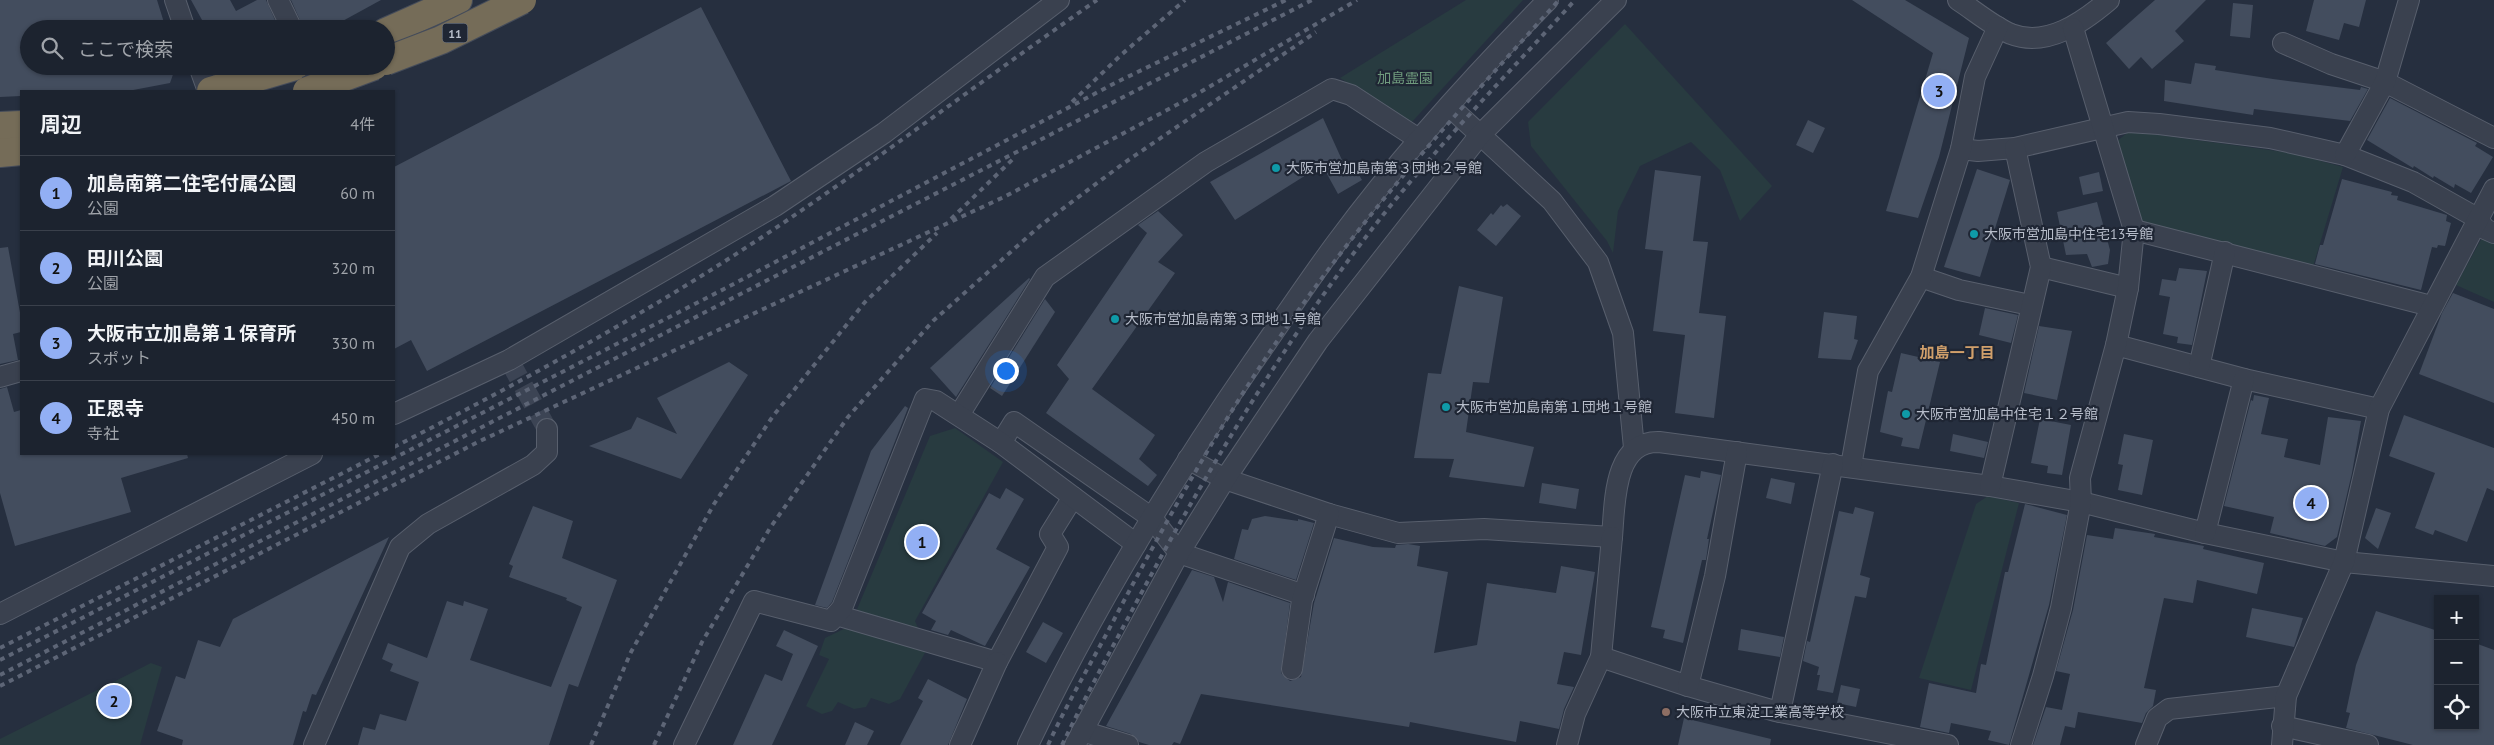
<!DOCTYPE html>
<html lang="ja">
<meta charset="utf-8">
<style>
:root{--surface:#1c232f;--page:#292f3b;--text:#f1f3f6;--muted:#a0a4aa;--line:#3a404b;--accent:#92aff4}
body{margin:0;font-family:"PT Sans","Noto Sans JP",sans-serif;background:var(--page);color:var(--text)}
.controls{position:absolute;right:15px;bottom:15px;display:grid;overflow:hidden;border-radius:0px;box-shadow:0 1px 4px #0004}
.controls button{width:45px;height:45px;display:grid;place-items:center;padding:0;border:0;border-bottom:1px solid var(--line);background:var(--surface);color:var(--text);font:25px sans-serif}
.you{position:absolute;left:1005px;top:370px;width:18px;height:18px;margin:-12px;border:4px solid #fff;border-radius:50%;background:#1a73e8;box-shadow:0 0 0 8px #1a73e833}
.badge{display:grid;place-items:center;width:32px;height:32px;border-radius:50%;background:var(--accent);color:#111;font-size:16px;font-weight:700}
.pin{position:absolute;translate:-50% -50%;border:2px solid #fff;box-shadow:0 1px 5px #0006}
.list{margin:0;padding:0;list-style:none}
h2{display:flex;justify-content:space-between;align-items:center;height:65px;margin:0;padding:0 20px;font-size:21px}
h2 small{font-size:16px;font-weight:400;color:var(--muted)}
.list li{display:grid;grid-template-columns:32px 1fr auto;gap:15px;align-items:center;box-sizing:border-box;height:75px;padding:0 20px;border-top:1px solid var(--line)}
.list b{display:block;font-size:19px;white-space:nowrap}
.list p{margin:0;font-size:16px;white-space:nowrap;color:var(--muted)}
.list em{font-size:16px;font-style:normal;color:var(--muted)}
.icon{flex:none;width:28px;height:28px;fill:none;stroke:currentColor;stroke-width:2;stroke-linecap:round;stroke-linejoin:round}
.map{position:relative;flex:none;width:2494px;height:745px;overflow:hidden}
.search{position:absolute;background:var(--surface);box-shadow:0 1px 4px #0004;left:20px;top:20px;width:375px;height:55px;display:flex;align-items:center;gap:12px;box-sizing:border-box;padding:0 18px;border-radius:28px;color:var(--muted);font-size:19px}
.panel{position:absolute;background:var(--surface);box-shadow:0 1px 4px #0004;left:20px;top:90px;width:375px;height:365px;border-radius:0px}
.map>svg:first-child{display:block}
.green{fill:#283b40}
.building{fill:#434d5e}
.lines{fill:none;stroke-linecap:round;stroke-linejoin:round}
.minor-tunnel{stroke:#3c4454;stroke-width:20;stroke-dasharray:20 10;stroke-linecap:butt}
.minor-casing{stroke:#585f6d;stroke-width:22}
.highway-casing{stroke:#454c5a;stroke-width:30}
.minor{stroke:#3a414f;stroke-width:20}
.highway{stroke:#756c58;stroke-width:28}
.rail{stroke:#5d6576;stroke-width:4;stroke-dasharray:5 5;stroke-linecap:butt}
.highway-bridge-casing{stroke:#454c5a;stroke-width:30;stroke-linecap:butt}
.highway-bridge{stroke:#756c58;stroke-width:28}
.culture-dot{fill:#0f9aa8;stroke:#1f2634;stroke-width:2}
.education-dot{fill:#8d6e63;stroke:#1f2634;stroke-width:2}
.labels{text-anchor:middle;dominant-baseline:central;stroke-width:4.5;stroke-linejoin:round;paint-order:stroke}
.shield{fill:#1f2634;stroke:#89909d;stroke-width:1}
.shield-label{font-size:12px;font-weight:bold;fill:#b7bdca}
.park-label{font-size:14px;fill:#6f9a7d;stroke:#1f2634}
.poi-label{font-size:14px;fill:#b7bdca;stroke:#1f2634;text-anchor:start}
.neighbourhood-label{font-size:15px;font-weight:bold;fill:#d1a06b;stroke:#1f2634}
</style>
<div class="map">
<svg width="2494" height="745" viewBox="0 0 2494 745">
<rect width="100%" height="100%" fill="#262f3f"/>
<g class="green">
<polygon points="1466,0 1523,0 1411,123 1340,78"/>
<polygon points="1625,24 1772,186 1740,221 1720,170 1691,142 1640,166 1618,211 1613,253 1607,241 1531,146 1528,122"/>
<polygon points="2137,132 2292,153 2343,167 2312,270 2144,222 2138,218 2116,142 2127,133"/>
<polygon points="2483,236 2494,241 2494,302 2456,285"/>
<polygon points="955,428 1003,462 915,621 927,649 900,699 889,704 871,698 866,707 854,709 838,702 832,711 822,714 806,706 829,659 819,655 825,638 850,626 930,436"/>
<polygon points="1988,496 2019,503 1971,690 1919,678 1976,504"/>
<polygon points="151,663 162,667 140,745 0,745 0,739"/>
</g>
<g class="building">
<polygon points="0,0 157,0 166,29 27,29 28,66 176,66 170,83 128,91 21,91 21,96 0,97"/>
<polygon points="191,0 230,0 236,11 257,0 266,0 279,29 207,29"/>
<polygon points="291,0 381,0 328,29 304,29"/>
<polygon points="1852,0 1905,0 1969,38 1939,157 1918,218 1886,211 1933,53"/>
<polygon points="2155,0 2206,0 2175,31 2184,41 2152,69 2141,57 2129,69 2106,43"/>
<polygon points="2314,0 2366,0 2359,27 2344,23 2339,40 2306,31"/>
<polygon points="2233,3 2253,5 2250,38 2230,36"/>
<polygon points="701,7 791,181 427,371 411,340 394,349 394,167"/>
<polygon points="2195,63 2216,66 2215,70 2273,79 2360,90 2361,87 2368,89 2350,121 2254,109 2253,115 2164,101 2165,80 2191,84"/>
<polygon points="2390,98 2477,143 2475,146 2493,157 2471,193 2455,184 2454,188 2434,176 2433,178 2414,166 2413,168 2367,140"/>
<polygon points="1323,118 1347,171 1354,167 1362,180 1338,194 1322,165 1235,220 1210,182"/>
<polygon points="1808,120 1825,128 1813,153 1796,145"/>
<polygon points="1977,169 2010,180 1980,277 1944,267"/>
<polygon points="1655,170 1701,176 1693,241 1708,242 1699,313 1726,316 1714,418 1675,413 1685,335 1653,331 1663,251 1645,249"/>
<polygon points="2099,172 2103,191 2083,195 2079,177"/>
<polygon points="2342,179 2392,192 2391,195 2398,196 2397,200 2447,215 2446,221 2451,223 2445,246 2438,245 2437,248 2432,247 2421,290 2315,264 2320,245 2323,245"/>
<polygon points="2097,202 2110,250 2108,264 2092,267 2087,254 2066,255 2057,212"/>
<polygon points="1507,204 1521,216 1496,246 1477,230 1491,213 1493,215 1501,205 1503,207"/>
<polygon points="1158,211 1183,235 1158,262 1175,273 1092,389 1155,435 1139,459 1157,475 1148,486 1046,413 1069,379 1057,365 1147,233 1138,225"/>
<polygon points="8,247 21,318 21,332 13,334 18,360 0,364 0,248"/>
<polygon points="2179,268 2207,271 2192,345 2177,343 2178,337 2163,334 2170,297 2159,295 2162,279 2176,281"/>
<polygon points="1029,278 1030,279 956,397 930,368"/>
<polygon points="1459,286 1503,297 1489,383 1473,382 1466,432 1534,447 1524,487 1449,477 1454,459 1414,458 1428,373 1441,374"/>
<polygon points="2453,293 2494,309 2494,403 2419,374 2442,313"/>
<polygon points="1045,299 1055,312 1002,396 990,388"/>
<polygon points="1985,308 2018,315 2011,343 1979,335"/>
<polygon points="1824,312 1857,316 1854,339 1858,340 1851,360 1818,358"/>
<polygon points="2039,326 2072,331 2057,400 2024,393"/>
<polygon points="1901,353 1940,362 1919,449 1901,446 1903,438 1880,432 1888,391 1892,392"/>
<polygon points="729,362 748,375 681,479 589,446 631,429 637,417 677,434 657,398"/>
<polygon points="7,387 14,412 21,410 21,454 187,454 188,458 121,478 131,512 15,546 0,493 0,389"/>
<polygon points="2254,395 2269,398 2261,434 2288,439 2284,457 2320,465 2328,417 2361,421 2352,473 2337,537 2325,546 2270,533 2274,517 2224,506 2251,400 2253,401"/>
<polygon points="905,406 908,408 901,426 832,602 827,608 815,605 871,451"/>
<polygon points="2404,415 2494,448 2494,491 2487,488 2467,542 2435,530 2433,535 2415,528 2435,473 2389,456"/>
<polygon points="2040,419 2071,425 2062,475 2047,473 2048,466 2031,463"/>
<polygon points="1953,434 1988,442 1984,458 1950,451"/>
<polygon points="2124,434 2153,440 2142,495 2118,490 2123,465 2118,464"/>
<polygon points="1701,471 1721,475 1707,539 1709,539 1706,560 1702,560 1683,643 1663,638 1665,630 1651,627 1685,475 1700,478"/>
<polygon points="1771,478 1795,483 1791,504 1766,498"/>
<polygon points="1542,483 1579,489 1576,509 1539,503"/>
<polygon points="1006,488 1024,499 996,549 1030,567 985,646 951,630 948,635 931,630 936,621 922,613 989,493 1000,499"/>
<polygon points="2025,504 2067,515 2049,605 2009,745 1988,740 1991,731 1951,723 1949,733 1920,727 1929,683 1976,693 1981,664 1986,665 2005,572 2008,572"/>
<polygon points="533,506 573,521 562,558 617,580 578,687 569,684 549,745 358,745 363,727 375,730 380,714 406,721 419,682 390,671 393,664 382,659 388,643 427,658 447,601 463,606 464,601 488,609 470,660 551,687 582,607 566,600 567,598 509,577 513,566 509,564"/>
<polygon points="1855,507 1874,512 1860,575 1870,578 1866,598 1855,596 1833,693 1817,690 1820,675 1817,675 1819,667 1803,661 1807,641 1810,642 1839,511 1853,514"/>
<polygon points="2376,508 2391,513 2378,549 2365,538"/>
<polygon points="1265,516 1298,521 1298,519 1314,523 1296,580 1234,559 1242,529 1248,530 1252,519"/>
<polygon points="2115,528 2155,534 2154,537 2204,546 2203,549 2264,563 2257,594 2197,580 2193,603 2164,598 2144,688 2156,690 2153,706 2146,713 2142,723 2078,712 2075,728 2065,726 2060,745 2033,745 2046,707 2062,710 2070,674 2056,671 2073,610 2087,535 2113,539"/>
<polygon points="389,537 316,695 312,694 306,712 303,711 293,745 182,745 183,740 157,731 176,676 185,679 198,640 220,647 233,619"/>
<polygon points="1334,538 1373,547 1395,548 1396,545 1408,544 1420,546 1417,566 1448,572 1434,653 1477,645 1487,583 1556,593 1561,566 1595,572 1581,655 1564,652 1557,684 1574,687 1564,709 1559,729 1520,721 1516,742 1410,722 1409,727 1201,694 1180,744 1174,742 1172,745 1149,745 1139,742 1131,734 1106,726 1192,570 1214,577 1223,602 1228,582 1290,603 1281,673 1290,681 1301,677 1314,603"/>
<polygon points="2252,608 2303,618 2294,647 2246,637"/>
<polygon points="2376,611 2438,631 2438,726 2475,726 2475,643 2494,650 2494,745 2413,745 2346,728 2350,713 2346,712 2356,665"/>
<polygon points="1043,622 1063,633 1046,663 1026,652"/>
<polygon points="1741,629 1784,637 1780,657 1738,650"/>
<polygon points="784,630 818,646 772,745 733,745 765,674 782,681 793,654 776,646"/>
<polygon points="928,679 967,699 948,745 900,745 923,701 918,698"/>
<polygon points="1841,685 1860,689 1856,707 1837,703"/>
<polygon points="1684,718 1771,739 1770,745 1678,745"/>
<polygon points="855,722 874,731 867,745 845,745"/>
</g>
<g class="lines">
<polyline class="minor-tunnel" points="509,360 547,429"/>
<defs>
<g id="minor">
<polyline points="175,0 185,29"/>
<polyline points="278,0 292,29"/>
<path d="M1958,0C1975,11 1992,26 2011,34C2047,48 2083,22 2109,0"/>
<polyline points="2283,43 2331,64 2385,82 2494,138"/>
<polyline points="199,66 208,91"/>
<polyline points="311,66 324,91"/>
<polyline points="1450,107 1552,201 1598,262 1623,333 1634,448"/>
<polyline points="1961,149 1978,151 2015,148 2128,122 2159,124 2270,138 2345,155 2413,182 2477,218 2485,229 2494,233"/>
<polyline points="2345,155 2385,82 2409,0"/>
<polyline points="2134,230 2431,306"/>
<polyline points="2041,267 2128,288"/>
<polyline points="1921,277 1959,290 2030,305"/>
<polyline points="2116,345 2244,379 2379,409"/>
<polyline points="2199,367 2225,252"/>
<polyline points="0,377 21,371"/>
<polyline points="394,414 509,360 775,206 884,133 1059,0"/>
<polyline points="959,415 1045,277 1206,162 1332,89 1351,95 1420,140"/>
<polyline points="1001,443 1014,422 1152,518 1179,553 1304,595"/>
<path d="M1188,459L1225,479L1329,514L1398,533L1484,529L1612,537C1615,503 1613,441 1659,442L1990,486L2081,502L2205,533L2344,562L2494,576"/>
<polyline points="1851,466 1868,371 1921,277 1961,149 1975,77 1998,27"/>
<polyline points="1990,486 2041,267 2015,148"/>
<polyline points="2205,533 2244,379"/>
<polyline points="0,614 312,454"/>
<polyline points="836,615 997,662 1058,547 1050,534 1073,497"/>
<polyline points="1601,657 1688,686 1775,711 1948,745"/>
<polyline points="1292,669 1302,600 1329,514"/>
<polyline points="1688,686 1715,576 1737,452"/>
<polyline points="1780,712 1833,464"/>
<polyline points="2282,726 2368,745"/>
<polyline points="1082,731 1128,745"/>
<polyline points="314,745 400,547 428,524 533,465 547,452 547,429"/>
<polyline points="684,745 754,601 831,621 842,608 925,399 936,401 1001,443 1136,544"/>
<polyline points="960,745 997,662"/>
<path d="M1028,745C1092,611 1169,484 1253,362C1281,322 1308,281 1337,242C1399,158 1475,74 1548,0"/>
<polyline points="1075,745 1179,553 1225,479 1318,341 1479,136 1616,0"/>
<polyline points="1567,745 1575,714 1601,657 1612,537"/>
<polyline points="2021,745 2043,676 2061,608 2081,502 2080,478 2116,345 2128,288 2134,230 2073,28"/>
<polyline points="2146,745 2157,718 2169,709 2286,696"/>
<polyline points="2282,745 2286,696 2344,562 2379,409 2494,189"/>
</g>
<g id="highway">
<polyline points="386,32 458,0"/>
<polyline points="211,91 295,66"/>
<polyline points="0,126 21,125"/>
<polyline points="0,153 21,151"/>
</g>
</defs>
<use href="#minor" class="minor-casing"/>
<use href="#highway" class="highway-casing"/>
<use href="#minor" class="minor"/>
<use href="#highway" class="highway"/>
<g class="rail">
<polyline points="1072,102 1121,55 1185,0"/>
<polyline points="951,219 1014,158"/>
<path d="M394,447C529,378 664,304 789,219C893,148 994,72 1097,0"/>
<polyline points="0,648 380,454"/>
<polyline points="0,660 724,289 1117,82 1286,0"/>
<polyline points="0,675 1312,0"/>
<polyline points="0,686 480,441 1006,196 1197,94 1357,0"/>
<polyline points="591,745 631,652 714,504 773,416 865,302 937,233"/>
<polyline points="654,745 702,642 770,528 848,417 933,321 1041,225 1124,163 1316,32"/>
<path d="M1048,745C1069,699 1095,657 1118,612C1180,495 1245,380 1325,274C1397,177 1479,89 1559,0"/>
<path d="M1062,745C1085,697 1111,650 1136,603C1206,472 1281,347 1372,229C1434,149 1507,75 1575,0"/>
</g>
<defs>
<g id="highway-bridge">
<polyline points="386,61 441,40 522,0"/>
<polyline points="307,91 374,66"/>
</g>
</defs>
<use href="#highway-bridge" class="highway-bridge-casing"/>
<use href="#highway-bridge" class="highway-bridge"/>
</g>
<g class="culture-dot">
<circle cx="1276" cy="168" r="5"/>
<circle cx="1974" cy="234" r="5"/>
<circle cx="1115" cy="319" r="5"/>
<circle cx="1446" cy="407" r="5"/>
<circle cx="1906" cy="414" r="5"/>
</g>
<circle class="education-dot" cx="1666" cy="712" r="5"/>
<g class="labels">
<rect class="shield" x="442.5" y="23.5" width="25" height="19" rx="4"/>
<g class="shield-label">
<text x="455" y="33">11</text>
</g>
<g class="park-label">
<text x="1405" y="78">加島霊園</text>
</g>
<g class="poi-label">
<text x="1286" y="168">大阪市営加島南第３団地２号館</text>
<text x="1984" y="234">大阪市営加島中住宅13号館</text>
<text x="1125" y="319">大阪市営加島南第３団地１号館</text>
<text x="1456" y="407">大阪市営加島南第１団地１号館</text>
<text x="1916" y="414">大阪市営加島中住宅１２号館</text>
<text x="1676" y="712">大阪市立東淀工業高等学校</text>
</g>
<g class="neighbourhood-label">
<text x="1957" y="352">加島一丁目</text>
</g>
</g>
</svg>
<div class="controls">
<button>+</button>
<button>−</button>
<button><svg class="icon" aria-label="locate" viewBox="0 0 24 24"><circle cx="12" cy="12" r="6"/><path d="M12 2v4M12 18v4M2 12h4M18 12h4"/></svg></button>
</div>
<div class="you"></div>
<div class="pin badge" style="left:922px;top:542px">1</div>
<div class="pin badge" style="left:114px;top:701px">2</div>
<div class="pin badge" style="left:1939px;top:91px">3</div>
<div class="pin badge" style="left:2311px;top:503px">4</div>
<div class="search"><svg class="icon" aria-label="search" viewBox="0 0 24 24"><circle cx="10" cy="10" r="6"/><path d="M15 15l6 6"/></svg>ここで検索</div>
<section class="panel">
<h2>周辺<small>4件</small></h2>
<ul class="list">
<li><span class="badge">1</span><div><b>加島南第二住宅付属公園</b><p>公園</p></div><em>60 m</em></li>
<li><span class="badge">2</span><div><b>田川公園</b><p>公園</p></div><em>320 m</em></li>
<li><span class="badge">3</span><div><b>大阪市立加島第１保育所</b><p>スポット</p></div><em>330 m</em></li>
<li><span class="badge">4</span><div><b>正恩寺</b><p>寺社</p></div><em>450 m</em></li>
</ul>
</section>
</div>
